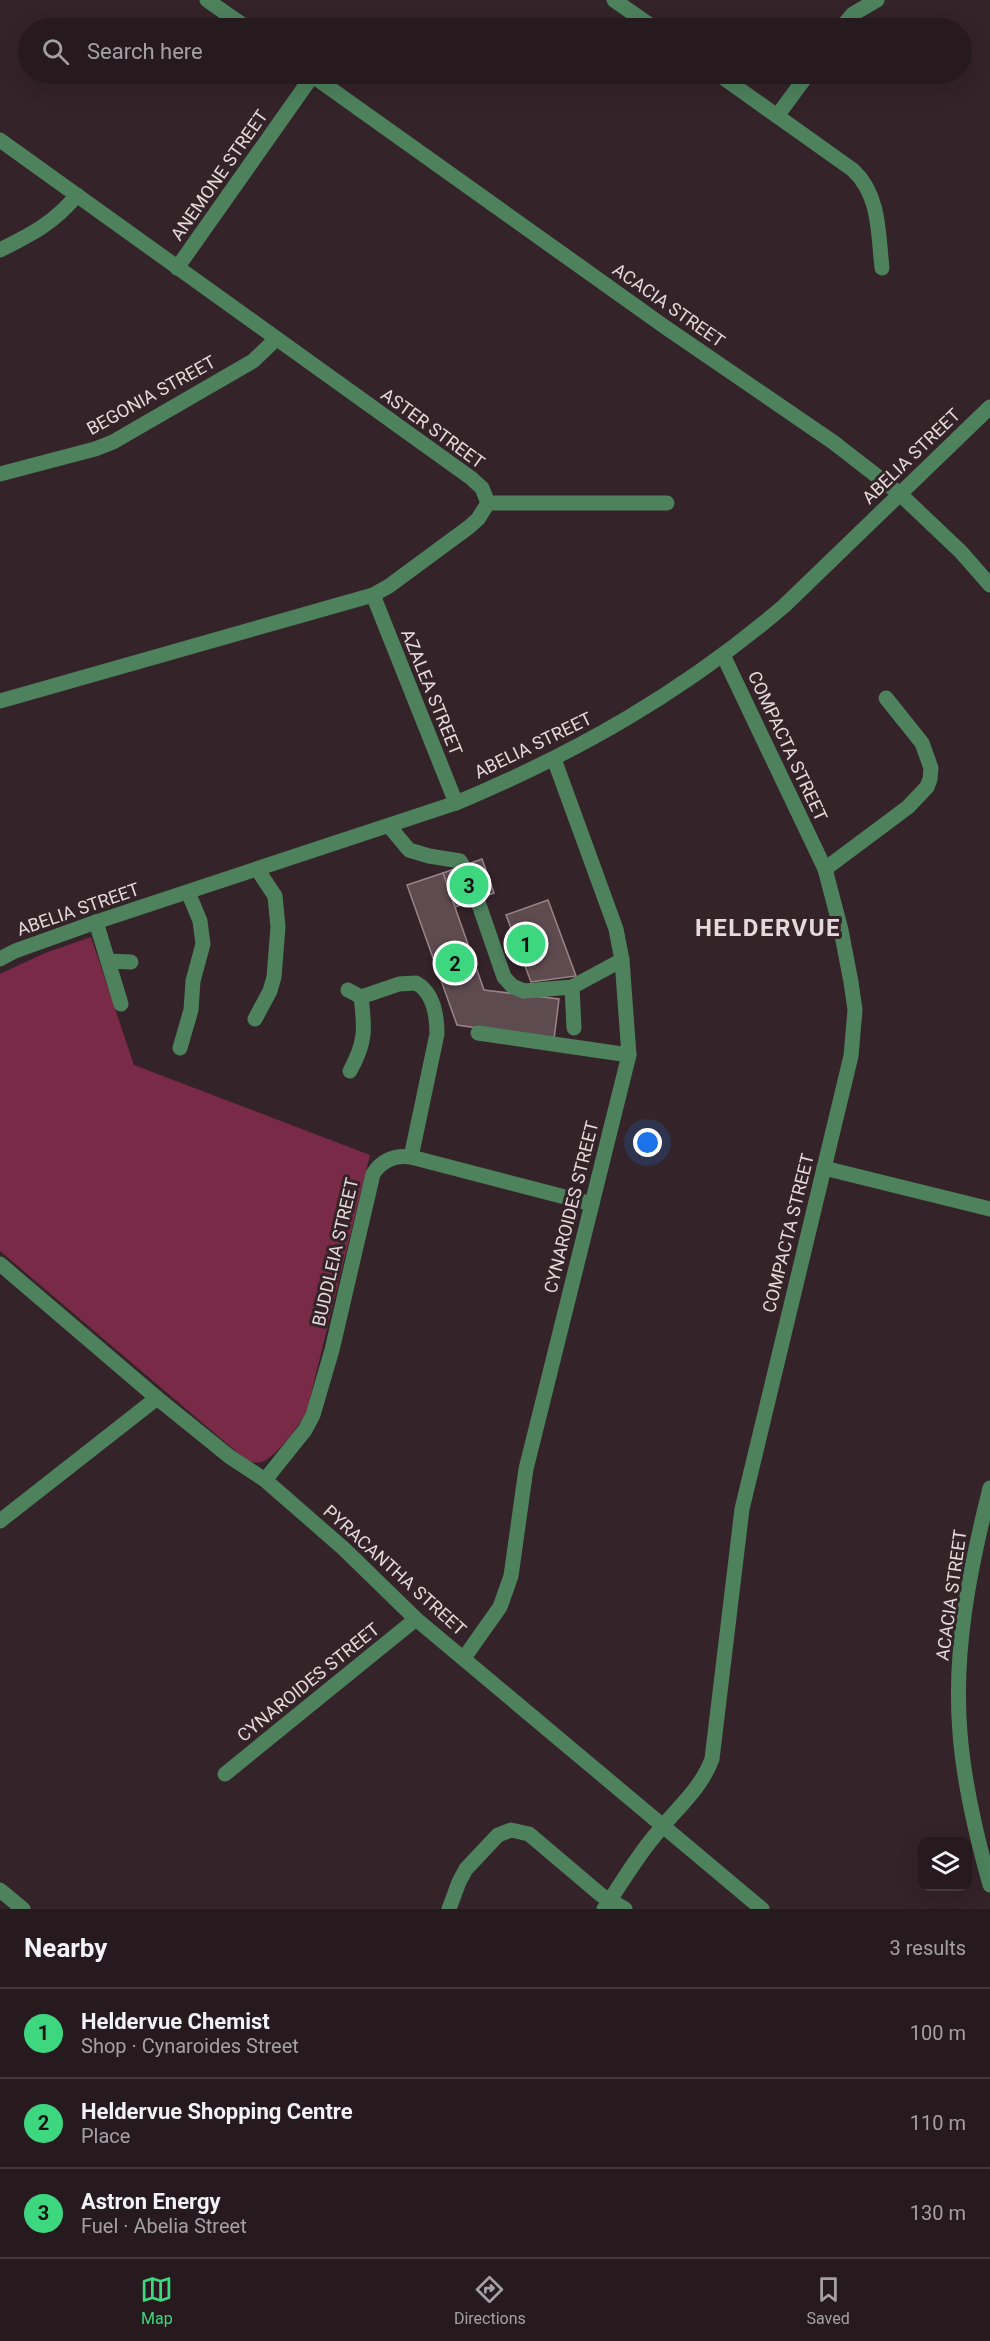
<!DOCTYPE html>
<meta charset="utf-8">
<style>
:root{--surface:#271a1e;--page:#33272b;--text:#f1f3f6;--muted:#a4a1a4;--line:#43383c;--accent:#3cd77e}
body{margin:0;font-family:Roboto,sans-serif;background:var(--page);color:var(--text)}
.controls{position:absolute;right:18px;bottom:18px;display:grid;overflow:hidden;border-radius:12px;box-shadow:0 6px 24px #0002}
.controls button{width:54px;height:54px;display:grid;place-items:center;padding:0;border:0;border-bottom:2px solid var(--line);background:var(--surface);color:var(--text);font:30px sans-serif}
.you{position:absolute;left:648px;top:1143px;width:21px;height:21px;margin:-15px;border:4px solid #fff;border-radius:50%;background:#1a73e8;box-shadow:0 0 0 9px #1a73e833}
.badge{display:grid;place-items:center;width:39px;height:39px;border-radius:50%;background:var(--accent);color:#111;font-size:20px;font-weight:700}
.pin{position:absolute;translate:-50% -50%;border:3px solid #fff;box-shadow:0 2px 6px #0006}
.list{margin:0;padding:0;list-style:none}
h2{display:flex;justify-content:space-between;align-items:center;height:78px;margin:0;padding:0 24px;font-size:26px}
h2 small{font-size:20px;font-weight:400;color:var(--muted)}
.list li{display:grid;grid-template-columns:39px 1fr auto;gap:18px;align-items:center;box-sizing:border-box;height:90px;padding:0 24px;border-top:2px solid var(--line)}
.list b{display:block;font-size:22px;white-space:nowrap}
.list p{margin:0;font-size:20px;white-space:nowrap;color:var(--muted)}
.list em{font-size:20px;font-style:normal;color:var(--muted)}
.icon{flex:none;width:33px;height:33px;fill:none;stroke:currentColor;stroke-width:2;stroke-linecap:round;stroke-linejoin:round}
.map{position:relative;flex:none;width:990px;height:1909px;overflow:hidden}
.search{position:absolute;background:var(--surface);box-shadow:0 6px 24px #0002;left:18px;right:18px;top:18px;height:66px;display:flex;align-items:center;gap:15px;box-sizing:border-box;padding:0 21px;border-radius:33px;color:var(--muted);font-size:22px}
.sheet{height:348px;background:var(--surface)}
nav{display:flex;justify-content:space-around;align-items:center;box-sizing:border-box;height:84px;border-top:2px solid var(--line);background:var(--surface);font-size:16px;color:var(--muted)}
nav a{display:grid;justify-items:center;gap:3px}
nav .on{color:var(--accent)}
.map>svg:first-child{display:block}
.green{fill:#792a47}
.building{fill:#5e4b50;stroke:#99848a;stroke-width:1.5}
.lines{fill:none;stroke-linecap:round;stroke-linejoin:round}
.minor-tunnel{stroke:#4e3e43;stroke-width:15;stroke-dasharray:15 8;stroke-linecap:butt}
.minor{stroke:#4d825d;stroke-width:15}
.labels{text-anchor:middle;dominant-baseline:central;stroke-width:6;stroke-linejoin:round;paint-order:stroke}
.street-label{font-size:18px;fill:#e4d9db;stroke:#342328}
.district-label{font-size:24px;font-weight:bold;letter-spacing:1.5px;fill:#e4d9db;stroke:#342328}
</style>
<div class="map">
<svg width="990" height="1909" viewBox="0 0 990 1909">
<rect width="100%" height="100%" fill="#342328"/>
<path class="green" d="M91,937L134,1065L370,1155L307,1410C302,1423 276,1456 264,1461C257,1464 251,1462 245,1459L0,1251V974L45,953Z"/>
<g class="building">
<polygon points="482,859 494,893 455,907 443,873"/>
<polygon points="443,873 484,990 559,999 554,1039 457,1025 407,885"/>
<polygon points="548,900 576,976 531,982 506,915"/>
</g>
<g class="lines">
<polyline class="minor-tunnel" points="463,866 477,899"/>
<g class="minor">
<polyline points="207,0 247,28"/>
<polyline points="614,0 654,28"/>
<polyline points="841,28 853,14 877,0"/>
<polyline points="310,74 665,327 833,442 900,494 961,552 990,585"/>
<path d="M718,74L853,170C880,195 878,233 882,268"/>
<polyline points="777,116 808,74"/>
<polyline points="0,140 471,478 482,488 488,503 478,519 469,527 389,586 373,595 0,701"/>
<path d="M0,250C32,234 54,223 77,195"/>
<polyline points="177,268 313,75"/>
<polyline points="0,474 95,449 113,442 253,361 276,339"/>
<polyline points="488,503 667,503"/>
<polyline points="373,595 456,803"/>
<polyline points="389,826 409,850 429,856 460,861 463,866"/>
<polyline points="825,869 908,807 927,787 930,779 931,768 922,743 886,698"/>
<polyline points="477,899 504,977 512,986 524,991 572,987 622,960"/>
<polyline points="96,922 121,1004"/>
<path d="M0,959L15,951L96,922L456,803C578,752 683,692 784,606L990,407"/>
<polyline points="108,961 131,962"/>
<polyline points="572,987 574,1028"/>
<path d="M348,990L361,997L399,984L416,983C434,993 437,1015 437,1034L411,1157"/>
<polyline points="255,1019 270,991 274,977 278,927 275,896 257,869"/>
<polyline points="478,1033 629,1055"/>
<polyline points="180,1048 191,1010 193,981 203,944 200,921 188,892"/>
<path d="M350,1071C366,1042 365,1029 361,997"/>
<polyline points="824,1168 990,1209"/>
<polyline points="0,1264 157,1398 230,1457 265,1480 343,1548 416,1619 762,1909"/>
<path d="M265,1480L305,1430L313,1415L332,1350L373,1174C382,1160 395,1155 411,1157L592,1204"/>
<path d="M990,1488C970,1568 953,1650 960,1733C964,1785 976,1835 990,1885"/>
<polyline points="0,1521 157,1398"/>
<polyline points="464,1658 500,1607 511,1576 526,1469 629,1055 622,960 616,929 554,759"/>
<polyline points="225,1774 416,1619"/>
<polyline points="0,1890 23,1909"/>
<polyline points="449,1909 459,1882 466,1869 498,1835 511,1830 529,1834 601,1895 625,1909"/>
<path d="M604,1909C621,1884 637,1856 657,1833C677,1808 701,1789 712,1759L742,1509L851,1056L855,1010L851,982L841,930L825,869L723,655"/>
</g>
</g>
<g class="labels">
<g class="street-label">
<text transform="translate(219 175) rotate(-55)">ANEMONE STREET</text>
<text transform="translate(669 305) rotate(35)">ACACIA STREET</text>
<text transform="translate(151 395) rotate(-29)">BEGONIA STREET</text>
<text transform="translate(433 428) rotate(36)">ASTER STREET</text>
<text transform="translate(911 456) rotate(-44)">ABELIA STREET</text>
<text transform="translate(432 692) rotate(68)">AZALEA STREET</text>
<text transform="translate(533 745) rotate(-26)">ABELIA STREET</text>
<text transform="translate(788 746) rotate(65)">COMPACTA STREET</text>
<text transform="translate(78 909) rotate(-19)">ABELIA STREET</text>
<text transform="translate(571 1207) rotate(-76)">CYNAROIDES STREET</text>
<text transform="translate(788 1233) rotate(-76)">COMPACTA STREET</text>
<text transform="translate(335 1252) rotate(-77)">BUDDLEIA STREET</text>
<text transform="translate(395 1570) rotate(42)">PYRACANTHA STREET</text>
<text transform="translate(951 1595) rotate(-82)">ACACIA STREET</text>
<text transform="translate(308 1682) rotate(-39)">CYNAROIDES STREET</text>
</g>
<g class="district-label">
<text x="768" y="928">HELDERVUE</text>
</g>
</g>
</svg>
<div class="controls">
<button><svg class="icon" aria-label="layers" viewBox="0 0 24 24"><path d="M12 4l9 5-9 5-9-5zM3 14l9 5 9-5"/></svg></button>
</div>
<div class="you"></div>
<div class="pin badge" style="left:526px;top:944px">1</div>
<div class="pin badge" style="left:455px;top:963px">2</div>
<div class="pin badge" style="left:469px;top:885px">3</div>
<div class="search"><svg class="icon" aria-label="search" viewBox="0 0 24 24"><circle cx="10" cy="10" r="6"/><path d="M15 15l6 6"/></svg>Search here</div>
</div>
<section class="sheet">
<h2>Nearby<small>3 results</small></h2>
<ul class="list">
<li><span class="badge">1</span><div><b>Heldervue Chemist</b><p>Shop · Cynaroides Street</p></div><em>100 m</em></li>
<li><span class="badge">2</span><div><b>Heldervue Shopping Centre</b><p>Place</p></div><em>110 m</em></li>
<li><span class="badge">3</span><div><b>Astron Energy</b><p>Fuel · Abelia Street</p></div><em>130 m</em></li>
</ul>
</section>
<nav>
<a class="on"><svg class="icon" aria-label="map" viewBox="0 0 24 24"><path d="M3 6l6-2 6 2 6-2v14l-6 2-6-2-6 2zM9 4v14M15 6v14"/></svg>Map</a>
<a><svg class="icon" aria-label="directions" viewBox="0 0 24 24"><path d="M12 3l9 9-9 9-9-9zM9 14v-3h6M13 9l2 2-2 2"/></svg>Directions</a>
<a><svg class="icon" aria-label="saved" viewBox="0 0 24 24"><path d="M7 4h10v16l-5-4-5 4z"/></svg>Saved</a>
</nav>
